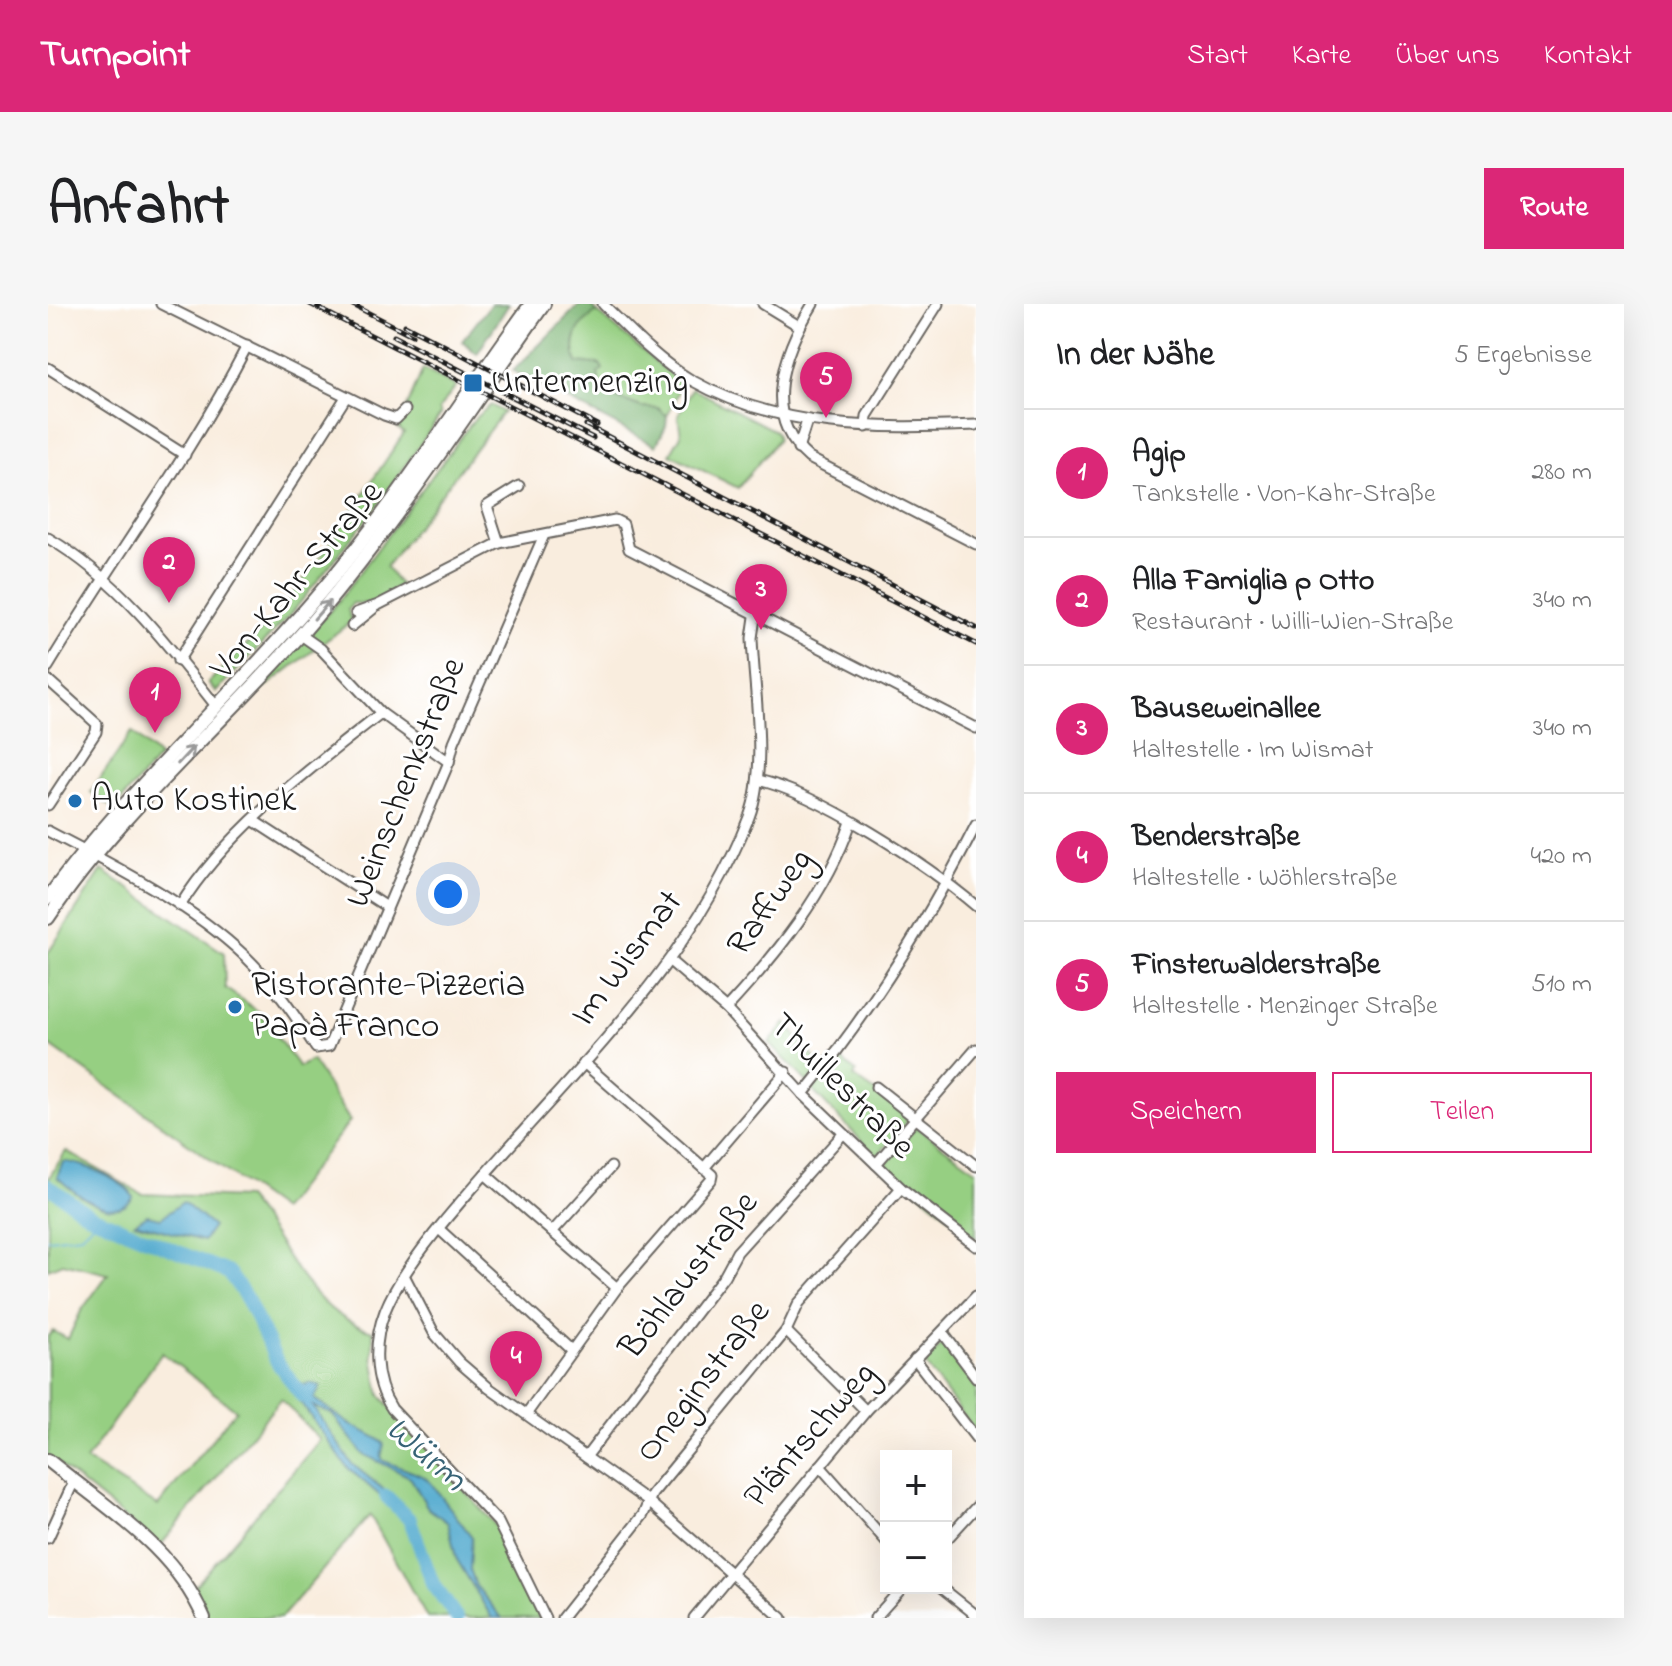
<!DOCTYPE html>
<html lang="de">
<meta charset="utf-8">
<style>
:root{--surface:#fff;--page:#f6f6f6;--text:#202124;--muted:#757577;--line:#e0e0e0;--accent:#db2777}
body{margin:0;font-family:"Indie Flower",sans-serif;background:var(--page);color:var(--text)}
.controls{position:absolute;right:24px;bottom:24px;display:grid;overflow:hidden;border-radius:0px;box-shadow:0 8px 32px #0002}
.controls button{width:72px;height:72px;display:grid;place-items:center;padding:0;border:0;border-bottom:2px solid var(--line);background:var(--surface);color:var(--text);font:40px sans-serif}
.you{position:absolute;left:400px;top:590px;width:28px;height:28px;margin:-20px;border:6px solid #fff;border-radius:50%;background:#1a73e8;box-shadow:0 0 0 12px #1a73e833}
.badge{display:grid;place-items:center;width:52px;height:52px;border-radius:50%;background:var(--accent);color:#fff;font-size:26px;font-weight:700}
.pin{position:absolute;translate:-50% -66px;filter:drop-shadow(0 2px 4px #0008)}
.pin::after{content:'';position:absolute;top:42px;width:28px;height:24px;background:inherit;clip-path:polygon(0 0,100% 0,50% 100%)}
.list{margin:0;padding:0;list-style:none}
h2{display:flex;justify-content:space-between;align-items:center;height:104px;margin:0;padding:0 32px;font-size:34px}
h2 small{font-size:26px;font-weight:400;color:var(--muted)}
.list li{display:grid;grid-template-columns:52px 1fr auto;gap:24px;align-items:center;box-sizing:border-box;height:128px;padding:0 32px;border-top:2px solid var(--line)}
.list b{display:block;font-size:30px;white-space:nowrap}
.list p{margin:0;font-size:26px;white-space:nowrap;color:var(--muted)}
.list em{font-size:26px;font-style:normal;color:var(--muted)}
.actions{display:flex;gap:16px;padding:24px 32px}
.actions a{flex:1;padding:18px 0;border:2px solid var(--accent);border-radius:0px;text-align:center;font-size:28px;color:var(--accent)}
.actions .main{background:var(--accent);color:#fff}
.map{position:relative;flex:none;width:928px;height:1314px;overflow:hidden;border-radius:0px}
header{display:flex;align-items:center;gap:48px;box-sizing:border-box;height:112px;padding:0 40px;background:var(--accent);color:#fff}
header strong{font-size:38px}
nav{display:flex;gap:44px;margin-inline-start:auto;font-size:28px}
.intro{display:flex;align-items:center;justify-content:space-between;box-sizing:border-box;height:192px;padding:0 48px}
h1{margin:0;font-size:56px}
.button{padding:20px 36px;border-radius:0px;background:var(--accent);color:#fff;font-size:28px;font-weight:700}
main{display:flex;gap:48px;padding:0 48px}
aside{flex:1;background:var(--surface);border-radius:0px;box-shadow:0 8px 32px #0002}
.map>svg:first-child{display:block}
.green{fill:#96cf82;stroke:#59764f;stroke-width:2;fill-rule:evenodd}
.forest{fill:#78b270;stroke:#4a6746;stroke-width:2}
.water{fill:#52aacf;stroke:#376376;stroke-width:2}
.lines{fill:none;stroke-linecap:round;stroke-linejoin:round}
.stream{stroke:#52aacf;stroke-width:2}
.river{stroke:#52aacf;stroke-width:14}
.minor-casing{stroke:#696560;stroke-width:13}
.major-casing{stroke:#696560;stroke-width:16}
.minor{stroke:#fff;stroke-width:9}
.major{stroke:#fff;stroke-width:12}
.rail-casing{stroke:#1c1c1c;stroke-width:5}
.rail{stroke:#fff;stroke-width:2;stroke-dasharray:6;stroke-linecap:butt}
.oneway{stroke:#999}
.poi-dot{fill:#1f6fb2;stroke:#fff;stroke-width:3}
.labels{text-anchor:middle;dominant-baseline:central;stroke-width:6;stroke-linejoin:round;paint-order:stroke}
.poi-label{font-size:36px;fill:#1c1c1c;stroke:#fff;text-anchor:start}
.street-label{font-size:36px;fill:#1c1c1c;stroke:#fff}
.water-label{font-size:38px;font-style:italic;fill:#376376;stroke:#fff}
</style>
<header>
<strong>Turnpoint</strong>
<nav><a>Start</a><a>Karte</a><a>Über uns</a><a>Kontakt</a></nav>
</header>
<div class="intro"><h1>Anfahrt</h1><a class="button">Route</a></div>
<main>
<div class="map">
<svg width="928" height="1314" viewBox="0 0 928 1314">
<rect width="100%" height="100%" fill="#fff"/>
<filter id="ink" filterUnits="userSpaceOnUse"><feTurbulence type="fractalNoise" baseFrequency=".0125" numOctaves="2"/><feDisplacementMap in="SourceGraphic" scale="16" xChannelSelector="R" yChannelSelector="G"/><feConvolveMatrix kernelMatrix="1 2 1 2 8 2 1 2 1" color-interpolation-filters="sRGB"/></filter>
<filter id="wash" filterUnits="userSpaceOnUse"><feTurbulence type="fractalNoise" baseFrequency=".006" numOctaves="4" result="noise"/><feDisplacementMap in="SourceGraphic" scale="32" xChannelSelector="R" yChannelSelector="G"/><feGaussianBlur stdDeviation="1.8" result="paint"/><feColorMatrix in="noise" values="0 0 0 0 0 0 0 0 0 0 0 0 0 0 0 0 0 1.4 0 .05"/><feComposite in="paint" operator="in"/></filter>
<g filter="url(#wash)">
<rect width="100%" height="100%" fill="#f9edde"/>
<g class="green">
<path d="M549,8L634,80L619,112L610,104L593,103L553,88C546,71 550,62 529,59C521,36 529,20 549,8Z"/>
<polygon points="375,65 408,82 391,105 393,110 333,197 243,310 168,388 160,379 230,309 286,234 356,129 350,124"/>
<polygon points="644,84 727,127 730,135 690,184 622,150 633,131 630,112"/>
<polygon points="443,101 455,108 338,263 352,281 326,300 305,299 300,306 304,317 202,395 289,299 428,113"/>
<polygon points="84,428 111,453 66,505 43,488"/>
<polygon points="54,566 176,649 177,684 211,708 251,763 264,756 302,817 233,906 0,740 0,649"/>
<polygon points="738,719 773,762 760,779 721,739"/>
<polygon points="791,754 808,768 806,773 859,810 861,815 831,850 826,850 764,786"/>
<polygon points="868,823 928,866 928,934 839,862 839,857"/>
<path d="M18,847L94,890L198,894C237,939 262,1011 325,1027V1053L332,1091L450,1224L492,1314H379L322,1211L233,1314H160L146,1283L272,1136L233,1095L112,1242L0,1152V1032L5,1027L20,1035L33,1007L60,970L15,959L0,965V875ZM114,1049L188,1106L110,1202L38,1156Z"/>
<polygon points="898,1036 928,1080 928,1128 876,1059"/>
</g>
<g class="forest">
<polygon points="443,0 461,0 429,50 414,37"/>
<path d="M532,0H542L549,8C529,20 521,36 529,59L552,60L555,65L550,69L553,88L593,103L610,104L619,112L618,122L608,142L465,67Z"/>
</g>
<g class="water">
<path d="M15,858C30,856 83,880 85,894C66,922 25,888 9,873Z"/>
<polygon points="135,898 165,923 155,937 87,919 99,911 113,914"/>
<path d="M249,1076L255,1081L263,1079L273,1082L266,1095C279,1102 286,1110 297,1117C310,1126 324,1129 336,1140L333,1153L336,1157L375,1172L383,1179L424,1233L422,1265L428,1282L454,1314H444L408,1254L400,1219L380,1204L362,1173L315,1150L284,1110L265,1102L304,1160L355,1201L350,1207L300,1164L240,1081Z"/>
</g>
<g class="lines">
<polyline class="stream" points="0,935 33,931 50,914"/>
<g class="river">
<polyline points="0,882 41,911 181,969 199,995 229,1058 254,1092"/>
<polyline points="338,1192 362,1216 385,1280 409,1314"/>
</g>
</g>
</g>
<g filter="url(#ink)">
<g class="lines">
<defs>
<g id="minor">
<polyline points="113,0 336,111 348,115 357,106"/>
<path d="M555,0C582,27 609,56 643,76C732,126 829,125 928,121"/>
<polyline points="715,0 751,22"/>
<path d="M765,0C735,48 712,112 761,154L928,240"/>
<polyline points="0,64 137,151"/>
<polyline points="818,123 819,112 890,0"/>
<polyline points="750,145 759,117"/>
<path d="M0,234C69,274 119,339 168,402"/>
<polyline points="451,239 439,202 471,182"/>
<polyline points="308,309 330,301 451,239 567,216 575,220 581,245 928,424"/>
<polyline points="304,322 325,305"/>
<polyline points="253,331 273,345 333,409 401,458"/>
<polyline points="130,357 298,93"/>
<path d="M0,363C65,255 141,154 199,42"/>
<polyline points="0,376 49,420 48,428 0,501"/>
<path d="M710,476C772,490 878,560 928,602"/>
<polyline points="206,517 339,603"/>
<path d="M0,527C67,562 141,599 197,652C225,679 247,711 268,744L281,742L401,458L406,438L496,231"/>
<path d="M132,602C178,527 264,463 333,409"/>
<polyline points="622,657 678,705 755,790 853,884 928,942"/>
<path d="M678,705C728,651 779,589 803,518"/>
<polyline points="536,759 656,864"/>
<polyline points="828,783 928,862"/>
<path d="M755,790C824,706 879,618 928,521"/>
<polyline points="828,860 928,745"/>
<polyline points="437,870 569,984"/>
<polyline points="391,925 522,1045"/>
<polyline points="504,928 563,863"/>
<polyline points="357,973 386,1029 411,1058 441,1084 601,1198 734,1314"/>
<polyline points="738,1027 818,1107"/>
<polyline points="895,1029 928,1073"/>
<polyline points="867,1055 928,1134"/>
<polyline points="479,1109 569,984 663,876 664,871 656,864 738,768"/>
<polyline points="538,1153 676,972 689,948 795,830"/>
<polyline points="772,1162 838,1237"/>
<polyline points="0,1234 26,1177"/>
<polyline points="898,1236 928,1203"/>
<polyline points="894,1284 928,1311"/>
<path d="M497,1314L450,1218L344,1105C325,1076 325,1038 337,1007C355,960 418,891 453,852C546,747 649,647 701,513C720,464 706,387 704,334L707,313"/>
<polyline points="514,1314 595,1211 604,1190 738,1027 751,999 853,884"/>
<polyline points="646,1314 818,1107 928,992"/>
<polyline points="827,1314 854,1284"/>
</g>
<g id="major">
<path d="M0,594C81,484 183,394 271,290C349,199 412,97 483,0"/>
<path d="M0,614C71,508 171,424 255,328C344,226 417,111 496,0"/>
<path d="M0,1156C58,1204 125,1242 156,1314"/>
</g>
</defs>
<use href="#minor" class="minor-casing"/>
<use href="#major" class="major-casing"/>
<use href="#minor" class="minor"/>
<use href="#major" class="major"/>
<defs>
<g id="rail">
<polyline points="262,0 928,340"/>
<polyline points="303,0 364,31"/>
<polyline points="357,21 549,121"/>
<polyline points="346,32 545,134"/>
<polyline points="538,121 928,324"/>
</g>
</defs>
<use href="#rail" class="rail-casing"/>
<use href="#rail" class="rail"/>
</g>
<defs><path id="oneway-shaft" d="M-6 0H5M1.5-3L5.5 0L1.5 3" fill="none" stroke-width="1.6" stroke-linecap="round" stroke-linejoin="round" transform="scale(2)"/></defs>
<g class="oneway">
<use href="#oneway-shaft" transform="translate(274 306) rotate(-49)"/>
<use href="#oneway-shaft" transform="translate(138 451) rotate(-47)"/>
</g>
</g>
<g class="poi-dot">
<rect x="415" y="69" width="20" height="20" rx="4"/>
<circle cx="27" cy="497" r="8"/>
<circle cx="187" cy="703" r="8"/>
</g>
<g class="labels">
<g class="poi-label">
<text x="443" y="79">Untermenzing</text>
<text x="43" y="497">Auto Kostinek</text>
<text x="203" y="682">Ristorante-Pizzeria<tspan x="203" dy="41">Papà Franco</tspan></text>
</g>
<g class="street-label">
<text transform="translate(250 277) rotate(-50)">Von-Kahr-Straße</text>
<text transform="translate(359 479) rotate(-68)">Weinschenkstraße</text>
<text transform="translate(723 599) rotate(-55)">Raffweg</text>
<text transform="translate(580 655) rotate(-53)">Im Wismat</text>
<text transform="translate(793 783) rotate(45)">Thuillestraße</text>
<text transform="translate(642 972) rotate(-52)">Böhlaustraße</text>
<text transform="translate(656 1078) rotate(-52)">Oneginstraße</text>
<text transform="translate(763 1132) rotate(-49)">Pläntschweg</text>
</g>
<g class="water-label">
<text transform="translate(377 1151) rotate(41)">Würm</text>
</g>
</g>
</svg>
<div class="controls">
<button>+</button>
<button>−</button>
</div>
<div class="you"></div>
<div class="pin badge" style="left:107px;top:429px">1</div>
<div class="pin badge" style="left:121px;top:299px">2</div>
<div class="pin badge" style="left:713px;top:326px">3</div>
<div class="pin badge" style="left:468px;top:1093px">4</div>
<div class="pin badge" style="left:778px;top:114px">5</div>
</div>
<aside>
<h2>In der Nähe<small>5 Ergebnisse</small></h2>
<ul class="list">
<li><span class="badge">1</span><div><b>Agip</b><p>Tankstelle · Von-Kahr-Straße</p></div><em>280 m</em></li>
<li><span class="badge">2</span><div><b>Alla Famiglia p Otto</b><p>Restaurant · Willi-Wien-Straße</p></div><em>340 m</em></li>
<li><span class="badge">3</span><div><b>Bauseweinallee</b><p>Haltestelle · Im Wismat</p></div><em>340 m</em></li>
<li><span class="badge">4</span><div><b>Benderstraße</b><p>Haltestelle · Wöhlerstraße</p></div><em>420 m</em></li>
<li><span class="badge">5</span><div><b>Finsterwalderstraße</b><p>Haltestelle · Menzinger Straße</p></div><em>510 m</em></li>
</ul>
<div class="actions"><a class="main">Speichern</a><a>Teilen</a></div>
</aside>
</main>
